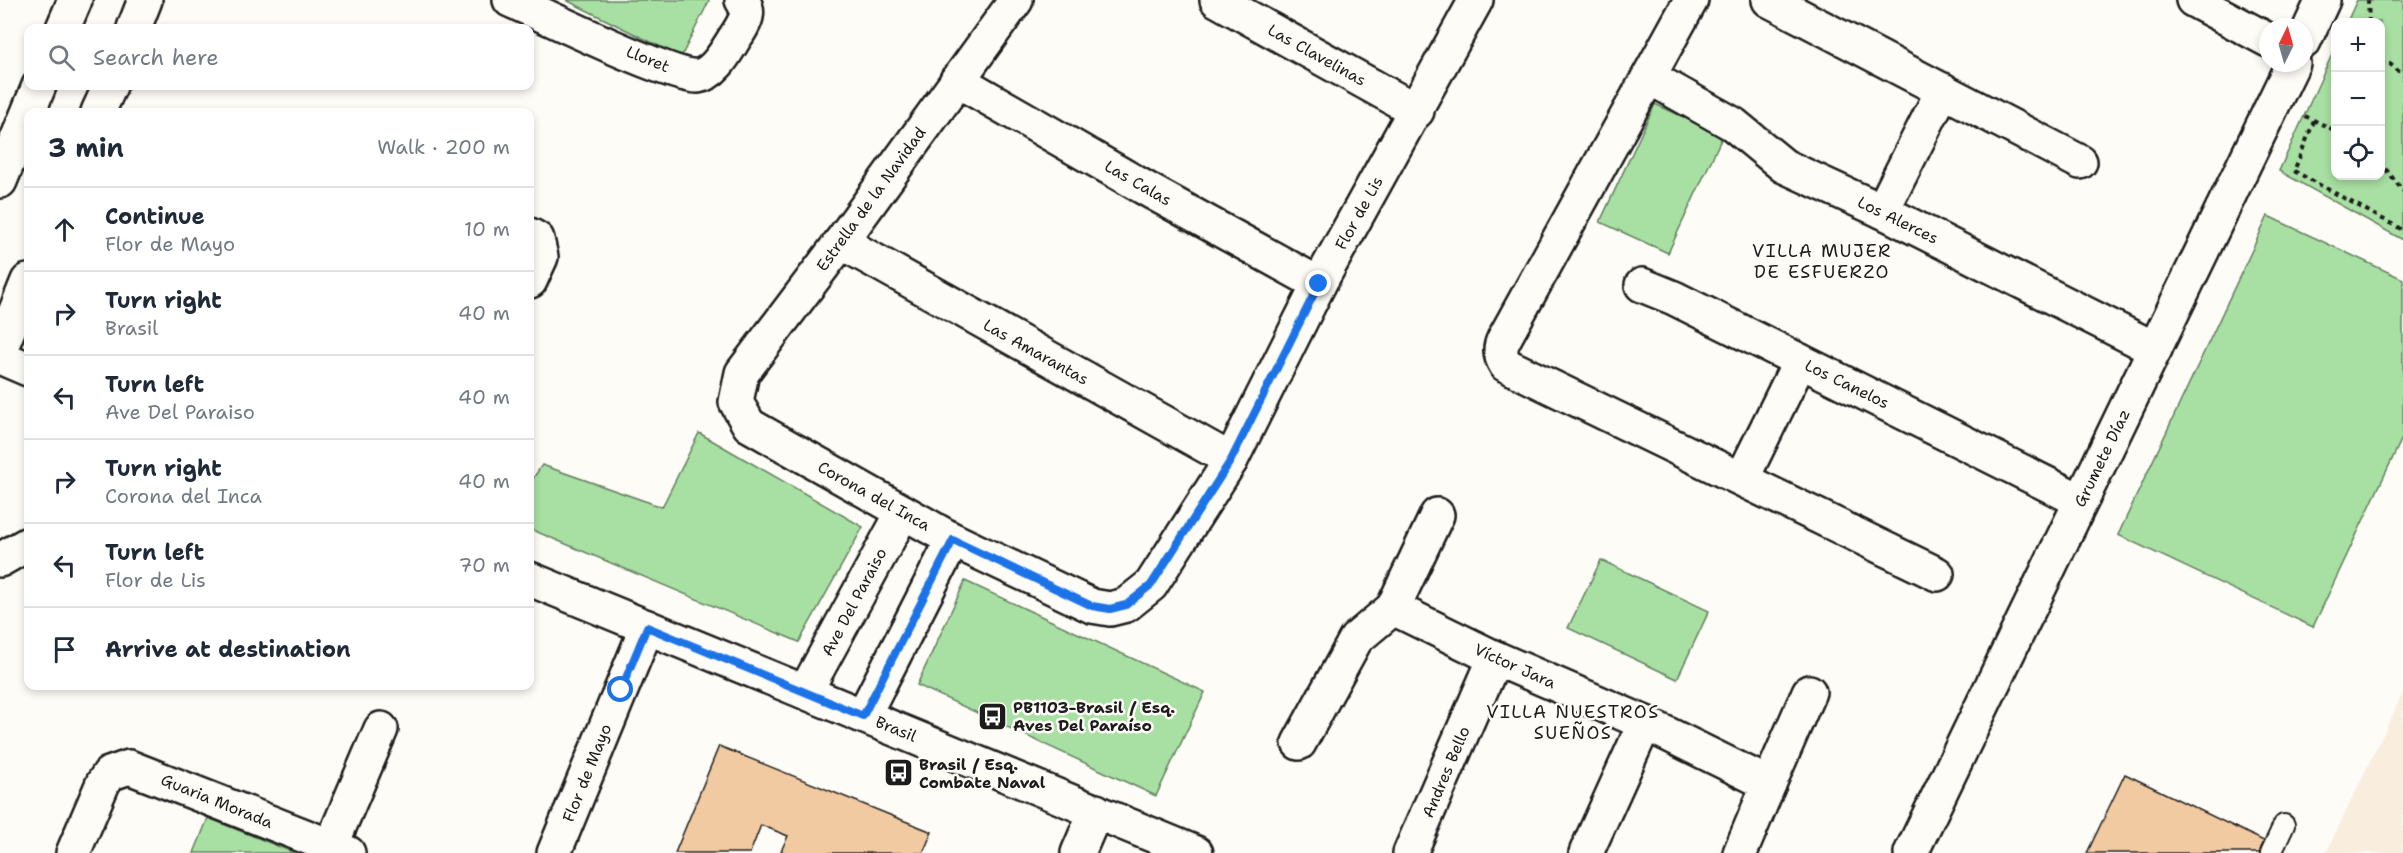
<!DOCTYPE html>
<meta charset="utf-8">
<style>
:root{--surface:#fff;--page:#f6f6f7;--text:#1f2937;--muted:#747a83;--line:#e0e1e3}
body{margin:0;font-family:"Shantell Sans",sans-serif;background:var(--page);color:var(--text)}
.controls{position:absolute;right:18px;top:18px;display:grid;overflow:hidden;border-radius:12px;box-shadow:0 3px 9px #0003}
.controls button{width:54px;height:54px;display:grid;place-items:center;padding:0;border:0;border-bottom:2px solid var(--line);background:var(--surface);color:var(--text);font:30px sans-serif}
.compass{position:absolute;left:2259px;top:18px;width:54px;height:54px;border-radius:50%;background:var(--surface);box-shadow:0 3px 9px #0003;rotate:5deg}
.stop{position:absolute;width:18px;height:18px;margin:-14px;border:4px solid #1a73e8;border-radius:50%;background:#fff}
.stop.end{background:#1a73e8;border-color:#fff;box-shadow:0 2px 6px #0008}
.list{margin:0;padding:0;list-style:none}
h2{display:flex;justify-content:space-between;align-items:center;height:78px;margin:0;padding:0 24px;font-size:26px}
h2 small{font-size:20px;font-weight:400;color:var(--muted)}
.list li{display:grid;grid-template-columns:39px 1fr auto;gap:18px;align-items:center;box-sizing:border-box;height:84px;padding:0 24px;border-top:2px solid var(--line)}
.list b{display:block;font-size:22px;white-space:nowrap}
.list p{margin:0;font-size:20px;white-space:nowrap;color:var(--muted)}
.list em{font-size:20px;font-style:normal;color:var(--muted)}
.icon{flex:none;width:33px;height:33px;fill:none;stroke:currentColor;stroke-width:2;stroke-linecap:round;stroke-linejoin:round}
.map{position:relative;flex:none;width:2403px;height:853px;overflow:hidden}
.search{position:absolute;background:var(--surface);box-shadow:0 3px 9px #0003;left:24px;top:24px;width:510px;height:66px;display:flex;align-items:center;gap:15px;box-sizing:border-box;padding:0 21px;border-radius:12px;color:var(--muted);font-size:22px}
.panel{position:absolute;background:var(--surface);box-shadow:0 3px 9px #0003;left:24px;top:108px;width:510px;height:582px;border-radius:12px}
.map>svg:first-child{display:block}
.built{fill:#f9eddd}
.green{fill:#a8dfa2;stroke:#627e5f;stroke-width:1.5}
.building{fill:#f1caa1;stroke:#1c1c1c;stroke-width:1.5}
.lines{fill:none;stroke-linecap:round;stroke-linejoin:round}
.service-casing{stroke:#1c1c1c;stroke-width:24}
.minor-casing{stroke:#1c1c1c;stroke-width:38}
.tertiary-casing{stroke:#1c1c1c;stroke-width:38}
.secondary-casing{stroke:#1c1c1c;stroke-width:38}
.path{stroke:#1c1c1c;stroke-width:4;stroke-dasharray:4.5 4.5;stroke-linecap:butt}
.service{stroke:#fdfcf7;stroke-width:20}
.minor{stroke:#fdfcf7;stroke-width:33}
.tertiary{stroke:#fdfcf7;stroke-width:33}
.secondary{stroke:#fdfcf7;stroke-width:33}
.route{stroke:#1a73e8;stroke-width:8}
.labels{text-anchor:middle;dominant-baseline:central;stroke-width:5;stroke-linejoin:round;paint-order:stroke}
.street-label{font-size:16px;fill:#1c1c1c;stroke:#fdfcf7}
.poi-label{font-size:16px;font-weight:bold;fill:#1c1c1c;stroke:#fdfcf7;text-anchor:start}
.neighbourhood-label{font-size:18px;letter-spacing:1.5px;fill:#1c1c1c;stroke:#fdfcf7}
</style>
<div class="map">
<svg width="2403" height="853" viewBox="0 0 2403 853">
<rect width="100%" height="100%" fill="#fdfcf7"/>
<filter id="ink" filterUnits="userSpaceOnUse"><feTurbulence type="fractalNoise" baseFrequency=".0167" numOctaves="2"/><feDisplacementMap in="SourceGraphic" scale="12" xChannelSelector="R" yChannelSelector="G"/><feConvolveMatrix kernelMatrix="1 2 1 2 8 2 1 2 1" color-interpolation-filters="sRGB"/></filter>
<g filter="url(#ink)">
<polygon class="built" points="2403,693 2403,853 2326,853"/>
<g class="green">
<polygon points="566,0 708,0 709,1 681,57"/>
<polygon points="2357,0 2403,0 2403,240 2279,171 2335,48 2336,176 2380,176 2380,22 2347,22"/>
<polygon points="1655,104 1723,135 1668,253 1600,222"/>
<polygon points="2268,216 2403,279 2403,436 2313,627 2118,535"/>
<polygon points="699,433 863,527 799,642 530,529 530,483 542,465 662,507"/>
<polygon points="1601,560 1709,611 1677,679 1568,628"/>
<polygon points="965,581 1205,692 1156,796 917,685"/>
<polygon points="208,818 295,853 194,853"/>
</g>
<g class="building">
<polygon points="719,746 932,832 923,853 786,853 781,851 788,836 761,825 750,853 675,853"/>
<polygon points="2125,774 2266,842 2261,853 2087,853"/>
</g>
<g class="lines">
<defs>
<polyline id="service" points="2271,853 2284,825"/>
<g id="minor">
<path d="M510,0C540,13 674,79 698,76C717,73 728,47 738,33C745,22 751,12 742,0"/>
<polyline points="1016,0 841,242 742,373 736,402 749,425 953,540 1092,606 1110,609 1126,605 1151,585 1231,460 1319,284 1476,0"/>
<polyline points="1217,0 1417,111"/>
<path d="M1691,0L1504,339C1499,349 1500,356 1506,365L1937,574"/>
<polyline points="1769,0 2080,162"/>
<polyline points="2193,0 2268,40"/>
<polyline points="2304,41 2323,0"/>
<polyline points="1649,77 1733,124 1784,166 1882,211 2155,349"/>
<polyline points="957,80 1150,191 1319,284"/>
<polyline points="1882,211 1943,90"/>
<polyline points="530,235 537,239 541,257 530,281"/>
<polyline points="841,242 1231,460"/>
<polyline points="1642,285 1674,298 2081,501"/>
<polyline points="1742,479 1800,361"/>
<polyline points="1437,515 1393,608 1495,658 1645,723 1769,784 1740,853"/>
<polyline points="805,692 903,512"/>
<polyline points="863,716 953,540"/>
<polyline points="1299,743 1356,639 1393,608"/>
<polyline points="1769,784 1809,692"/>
<polyline points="331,846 381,729"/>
<polyline points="73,853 103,783 109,774 129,767 348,853"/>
<polyline points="554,853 647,627"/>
<polyline points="1078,853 1096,811"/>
<polyline points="1410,853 1495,658"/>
<polyline points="1586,853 1645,723"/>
<polyline points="1911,853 2293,63"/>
</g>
<g id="tertiary">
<polyline points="63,28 75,0"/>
<polyline points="134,28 145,0"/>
<polyline points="98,112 110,86"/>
<polyline points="0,181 39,86"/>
<polyline points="0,350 28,281"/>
<polyline points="0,357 28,369"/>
</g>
<g id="secondary">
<polyline points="0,560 28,544"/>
<polyline points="530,579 1196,853"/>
</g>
</defs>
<use href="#service" class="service-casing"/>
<use href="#minor" class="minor-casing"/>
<use href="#tertiary" class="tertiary-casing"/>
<use href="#secondary" class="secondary-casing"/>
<g class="path">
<polyline points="2368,0 2369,22"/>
<polyline points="2380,63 2390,64 2403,75"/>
<polyline points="2305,116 2336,131"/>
<polyline points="2314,121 2294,171 2403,230"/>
<polyline points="2380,162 2403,191"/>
</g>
<use href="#service" class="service"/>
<use href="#minor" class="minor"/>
<use href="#tertiary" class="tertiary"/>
<use href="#secondary" class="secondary"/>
</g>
</g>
<g class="lines" filter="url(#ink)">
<polyline class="route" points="621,690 647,627 863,716 953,540 1092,606 1110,609 1126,605 1151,585 1231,460 1319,284"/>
</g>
<defs>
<symbol id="bus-square" viewBox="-11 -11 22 22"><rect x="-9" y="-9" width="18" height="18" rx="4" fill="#1c1c1c" stroke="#fdfcf7"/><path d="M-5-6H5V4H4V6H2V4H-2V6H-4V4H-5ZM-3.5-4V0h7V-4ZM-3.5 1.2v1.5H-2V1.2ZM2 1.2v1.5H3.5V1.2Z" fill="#fff"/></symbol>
</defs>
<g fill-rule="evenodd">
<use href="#bus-square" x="976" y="700" width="33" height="33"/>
<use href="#bus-square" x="882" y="756" width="33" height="33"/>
</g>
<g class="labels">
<g class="street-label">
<text transform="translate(1317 55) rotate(29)">Las Clavelinas</text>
<text transform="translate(648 59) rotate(22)">Lloret</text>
<text transform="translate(1138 183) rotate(30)">Las Calas</text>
<text transform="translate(871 199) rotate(-54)">Estrella de la Navidad</text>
<text transform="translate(1359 213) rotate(-61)">Flor de Lis</text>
<text transform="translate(1898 220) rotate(26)">Los Alerces</text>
<text transform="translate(1036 352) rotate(29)">Las Amarantas</text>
<text transform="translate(1847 384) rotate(26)">Los Canelos</text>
<text transform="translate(2102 458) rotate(-64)">Grumete Díaz</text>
<text transform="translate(874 496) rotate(29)">Corona del Inca</text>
<text transform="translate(854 602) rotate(-62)">Ave Del Paraiso</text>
<text transform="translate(1515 666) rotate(24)">Víctor Jara</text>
<text transform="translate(896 729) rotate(22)">Brasil</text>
<text transform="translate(1446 772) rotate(-67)">Andres Bello</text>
<text transform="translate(587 773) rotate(-68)">Flor de Mayo</text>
<text transform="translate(217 801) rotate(22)">Guaria Morada</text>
</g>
<g class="poi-label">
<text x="1013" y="707">PB1103-Brasil / Esq.<tspan x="1013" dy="18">Aves Del Paraíso</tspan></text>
<text x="919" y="764">Brasil / Esq.<tspan x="919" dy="18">Combate Naval</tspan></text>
</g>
<g class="neighbourhood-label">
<text x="1822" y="251">VILLA MUJER<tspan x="1822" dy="21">DE ESFUERZO</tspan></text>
<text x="1573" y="712">VILLA NUESTROS<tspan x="1573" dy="21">SUEÑOS</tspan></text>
</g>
</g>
</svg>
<div class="controls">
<button>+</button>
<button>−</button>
<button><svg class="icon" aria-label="locate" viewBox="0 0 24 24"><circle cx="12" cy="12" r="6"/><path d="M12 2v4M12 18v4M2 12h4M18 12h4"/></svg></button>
</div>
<svg class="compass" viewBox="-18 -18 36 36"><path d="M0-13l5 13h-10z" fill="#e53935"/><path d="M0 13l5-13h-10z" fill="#747a83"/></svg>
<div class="stop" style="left:621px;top:690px"></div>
<div class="stop end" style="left:1319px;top:284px"></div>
<div class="search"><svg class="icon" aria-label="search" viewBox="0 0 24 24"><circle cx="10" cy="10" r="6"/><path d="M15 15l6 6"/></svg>Search here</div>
<section class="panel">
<h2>3 min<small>Walk · 200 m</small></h2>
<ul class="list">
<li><svg class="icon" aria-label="ahead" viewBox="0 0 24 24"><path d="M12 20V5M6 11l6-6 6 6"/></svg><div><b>Continue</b><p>Flor de Mayo</p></div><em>10 m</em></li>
<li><svg class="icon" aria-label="right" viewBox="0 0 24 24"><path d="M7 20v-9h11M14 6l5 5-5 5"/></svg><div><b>Turn right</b><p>Brasil</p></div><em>40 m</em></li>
<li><svg class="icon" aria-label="left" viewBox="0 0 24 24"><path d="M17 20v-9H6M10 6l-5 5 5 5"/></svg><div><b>Turn left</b><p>Ave Del Paraiso</p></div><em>40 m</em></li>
<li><svg class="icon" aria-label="right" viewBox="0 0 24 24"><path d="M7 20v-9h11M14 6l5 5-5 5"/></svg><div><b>Turn right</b><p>Corona del Inca</p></div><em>40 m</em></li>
<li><svg class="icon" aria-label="left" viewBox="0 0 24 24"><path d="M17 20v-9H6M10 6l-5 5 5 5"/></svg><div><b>Turn left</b><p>Flor de Lis</p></div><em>70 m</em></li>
<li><svg class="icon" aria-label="arrive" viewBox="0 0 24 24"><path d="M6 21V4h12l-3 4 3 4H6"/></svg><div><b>Arrive at destination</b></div></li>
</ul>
</section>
</div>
